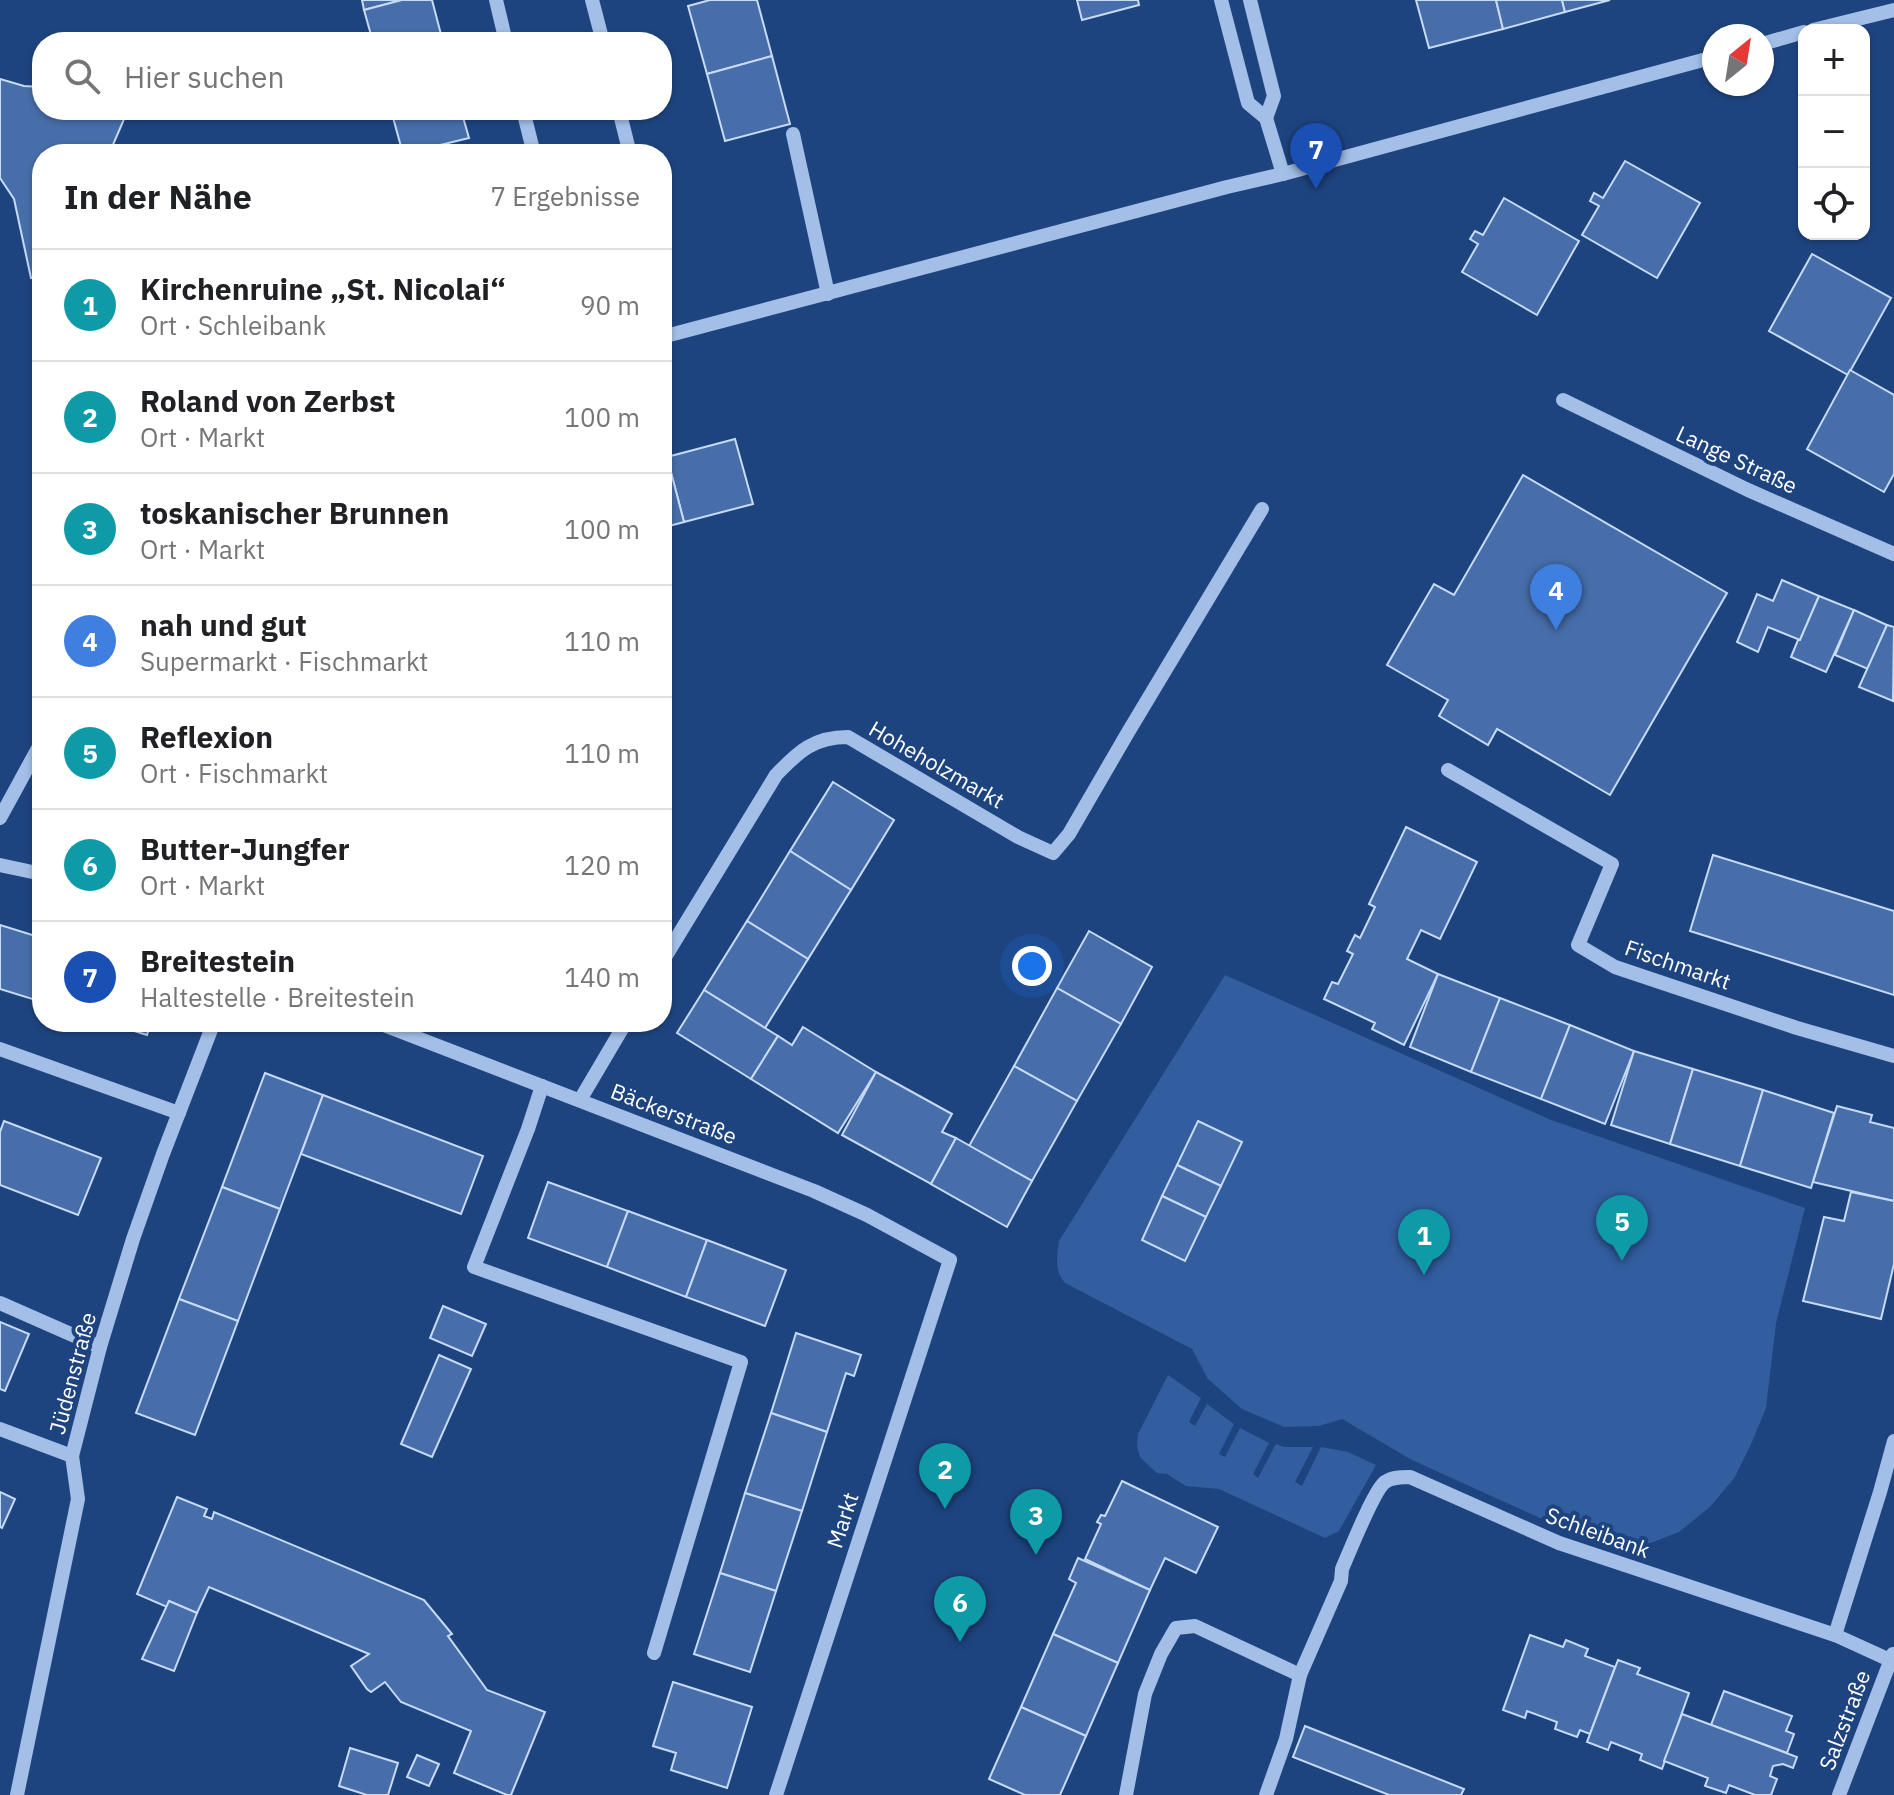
<!DOCTYPE html>
<html lang="de">
<meta charset="utf-8">
<style>
:root{--surface:#fff;--page:#f6f6f6;--text:#202124;--muted:#757577;--line:#e0e0e0;--accent:#db2777}
body{margin:0;font-family:"IBM Plex Sans",sans-serif;background:var(--page);color:var(--text)}
.controls{position:absolute;right:24px;top:24px;display:grid;overflow:hidden;border-radius:16px;box-shadow:0 2px 6px #0004}
.controls button{width:72px;height:72px;display:grid;place-items:center;padding:0;border:0;border-bottom:2px solid var(--line);background:var(--surface);color:var(--text);font:40px sans-serif}
.compass{position:absolute;left:1702px;top:24px;width:72px;height:72px;border-radius:50%;background:var(--surface);box-shadow:0 2px 6px #0004;rotate:30deg}
.you{position:absolute;left:1032px;top:966px;width:28px;height:28px;margin:-20px;border:6px solid #fff;border-radius:50%;background:#1a73e8;box-shadow:0 0 0 12px #1a73e833}
.badge{display:grid;place-items:center;width:52px;height:52px;border-radius:50%;background:var(--accent);color:#fff;font-size:26px;font-weight:700}
.pin{position:absolute;translate:-50% -66px;filter:drop-shadow(0 2px 4px #0008)}
.pin::after{content:'';position:absolute;top:42px;width:28px;height:24px;background:inherit;clip-path:polygon(0 0,100% 0,50% 100%)}
.list{margin:0;padding:0;list-style:none}
h2{display:flex;justify-content:space-between;align-items:center;height:104px;margin:0;padding:0 32px;font-size:34px}
h2 small{font-size:26px;font-weight:400;color:var(--muted)}
.list li{display:grid;grid-template-columns:52px 1fr auto;gap:24px;align-items:center;box-sizing:border-box;height:112px;padding:0 32px;border-top:2px solid var(--line)}
.list b{display:block;font-size:30px;white-space:nowrap}
.list p{margin:0;font-size:26px;white-space:nowrap;color:var(--muted)}
.list em{font-size:26px;font-style:normal;color:var(--muted)}
.icon{flex:none;width:44px;height:44px;fill:none;stroke:currentColor;stroke-width:2;stroke-linecap:round;stroke-linejoin:round}
.map{position:relative;flex:none;width:1894px;height:1795px;overflow:hidden}
.search{position:absolute;background:var(--surface);box-shadow:0 2px 6px #0004;left:32px;top:32px;width:640px;height:88px;display:flex;align-items:center;gap:20px;box-sizing:border-box;padding:0 28px;border-radius:32px;color:var(--muted);font-size:30px}
.panel{position:absolute;background:var(--surface);box-shadow:0 2px 6px #0004;left:32px;top:144px;width:640px;height:888px;border-radius:32px}
.map>svg:first-child{display:block}
.green{fill:#325d9f}
.building{fill:#476eaa;stroke:#c7daf6;stroke-width:2}
.lines{fill:none;stroke-linecap:round;stroke-linejoin:round}
.minor{stroke:#a3bfe8;stroke-width:14}
.labels{text-anchor:middle;dominant-baseline:central;stroke-width:8;stroke-linejoin:round;paint-order:stroke}
.street-label{font-size:22px;fill:#fff;stroke:#1e4480}
</style>
<div class="map">
<svg width="1894" height="1795" viewBox="0 0 1894 1795">
<rect width="100%" height="100%" fill="#1e4480"/>
<g class="green">
<path d="M1225,975L1551,1120L1805,1208L1776,1323L1766,1408L1752,1442L1735,1477L1710,1507L1679,1532L1630,1551L1562,1528L1412,1460L1342,1419L1319,1426L1284,1427L1242,1409L1208,1379L1192,1349L1065,1283C1054,1270 1057,1257 1059,1241Z"/>
<polygon points="1168,1375 1201,1398 1189,1422 1195,1426 1207,1404 1234,1424 1219,1454 1225,1457 1240,1428 1269,1443 1253,1474 1258,1478 1276,1444 1284,1447 1313,1447 1295,1482 1302,1486 1321,1447 1348,1452 1376,1465 1339,1531 1325,1538 1219,1489 1186,1486 1167,1474 1157,1473 1148,1465 1140,1457 1137,1446 1138,1434"/>
</g>
<g class="building">
<polygon points="362,0 402,0 364,10"/>
<polygon points="402,0 432,0 443,42 373,42 364,10"/>
<polygon points="710,0 757,0 772,56 707,74 688,6"/>
<polygon points="1077,0 1138,0 1139,5 1082,20"/>
<polygon points="1416,0 1496,0 1503,29 1429,48"/>
<polygon points="1496,0 1562,0 1565,12 1503,29"/>
<polygon points="1562,0 1610,0 1565,12"/>
<polygon points="772,56 790,124 725,141 707,74"/>
<polygon points="0,79 24,86 42,87 42,110 128,110 109,154 42,154 42,276 31,278 14,199 0,178"/>
<polygon points="391,110 461,110 469,138 403,154"/>
<polygon points="1625,161 1700,203 1657,278 1582,235 1599,206 1590,201 1594,193 1603,198"/>
<polygon points="1504,198 1579,241 1537,315 1462,272 1478,244 1470,239 1475,231 1483,235"/>
<polygon points="1812,254 1891,298 1848,375 1769,331"/>
<polygon points="1850,370 1894,395 1894,474 1884,492 1807,449"/>
<polygon points="735,439 753,504 684,522 667,457"/>
<polygon points="667,457 684,522 662,528 662,459"/>
<polygon points="1523,475 1727,593 1610,795 1497,729 1488,745 1439,716 1448,700 1387,665 1434,584 1454,595"/>
<polygon points="1782,580 1819,596 1800,640 1768,627 1758,652 1737,642 1757,594 1773,601"/>
<polygon points="1819,596 1854,610 1826,672 1791,657 1798,640 1800,640"/>
<polygon points="1854,610 1887,625 1868,669 1835,655"/>
<polygon points="1887,625 1894,627 1893,701 1859,687"/>
<polygon points="833,782 894,820 851,890 790,851"/>
<polygon points="1406,827 1477,862 1440,939 1421,930 1407,959 1438,974 1404,1045 1372,1029 1375,1023 1324,999 1332,982 1338,984 1353,954 1347,951 1355,935 1360,938 1375,907 1369,904"/>
<polygon points="790,851 851,890 808,959 747,921"/>
<polygon points="1713,855 1894,911 1894,995 1690,931"/>
<polygon points="747,921 808,959 765,1028 704,990"/>
<polygon points="0,925 42,938 42,1002 0,989"/>
<polygon points="1089,931 1152,967 1121,1024 1057,988"/>
<polygon points="1438,974 1500,998 1471,1072 1410,1047"/>
<polygon points="1057,988 1121,1024 1077,1101 1014,1066"/>
<polygon points="704,990 778,1036 751,1079 677,1033"/>
<polygon points="1500,998 1570,1025 1541,1099 1471,1072"/>
<polygon points="105,1022 151,1022 147,1035"/>
<polygon points="1570,1025 1634,1051 1605,1124 1541,1099"/>
<polygon points="803,1027 876,1072 838,1133 751,1079 778,1036 792,1045"/>
<polygon points="1634,1051 1693,1069 1670,1144 1611,1125"/>
<polygon points="1014,1066 1077,1101 1032,1181 969,1146"/>
<polygon points="1693,1069 1763,1090 1740,1166 1670,1144"/>
<polygon points="876,1072 952,1114 942,1132 956,1138 931,1184 842,1135"/>
<polygon points="265,1073 323,1095 280,1209 222,1187"/>
<polygon points="1763,1090 1834,1113 1811,1188 1740,1166"/>
<polygon points="323,1095 483,1156 461,1214 301,1154"/>
<polygon points="1837,1106 1872,1115 1870,1122 1894,1128 1894,1201 1813,1182"/>
<polygon points="4,1121 101,1158 78,1215 0,1185 0,1132"/>
<polygon points="1198,1121 1242,1142 1221,1186 1177,1165"/>
<polygon points="956,1138 1032,1181 1007,1227 931,1184"/>
<polygon points="1177,1165 1221,1186 1206,1217 1162,1196"/>
<polygon points="548,1182 628,1211 607,1267 528,1238"/>
<polygon points="222,1187 280,1209 238,1321 179,1299"/>
<polygon points="1851,1192 1894,1201 1894,1264 1881,1319 1803,1301 1824,1217 1844,1221"/>
<polygon points="1162,1196 1206,1217 1185,1261 1142,1240"/>
<polygon points="628,1211 707,1240 686,1297 607,1267"/>
<polygon points="707,1240 786,1270 765,1326 686,1297"/>
<polygon points="179,1299 238,1321 195,1435 136,1413"/>
<polygon points="443,1306 486,1324 472,1356 430,1338"/>
<polygon points="0,1322 29,1334 5,1391 0,1389"/>
<polygon points="796,1333 861,1355 854,1376 846,1373 827,1432 771,1413"/>
<polygon points="439,1355 471,1369 432,1457 401,1444"/>
<polygon points="771,1413 827,1432 802,1511 745,1493"/>
<polygon points="1122,1481 1218,1527 1196,1573 1165,1558 1150,1590 1085,1559 1101,1524 1097,1522 1101,1515 1105,1516"/>
<polygon points="0,1492 15,1499 2,1528 0,1527"/>
<polygon points="745,1493 802,1511 776,1591 720,1573"/>
<polygon points="177,1497 207,1509 204,1516 212,1519 214,1512 424,1600 452,1634 448,1636 487,1690 545,1712 511,1795 507,1795 454,1773 471,1731 401,1702 385,1682 371,1692 367,1689 351,1666 369,1654 209,1587 197,1613 169,1601 167,1607 137,1594"/>
<polygon points="1078,1558 1150,1590 1118,1663 1053,1634 1076,1583 1069,1579"/>
<polygon points="720,1573 776,1591 750,1672 694,1654"/>
<polygon points="169,1601 197,1613 174,1671 142,1659"/>
<polygon points="1053,1634 1118,1663 1086,1736 1021,1707"/>
<polygon points="1530,1635 1563,1647 1566,1640 1588,1649 1585,1656 1615,1667 1590,1734 1580,1730 1577,1737 1555,1729 1557,1722 1527,1711 1525,1718 1503,1710"/>
<polygon points="1618,1660 1640,1668 1637,1674 1689,1693 1662,1769 1640,1760 1642,1754 1611,1742 1608,1750 1587,1742"/>
<polygon points="673,1682 752,1707 727,1788 671,1770 676,1753 653,1746"/>
<polygon points="1724,1691 1792,1716 1786,1731 1794,1734 1787,1753 1711,1725"/>
<polygon points="1021,1707 1086,1736 1060,1795 1025,1795 989,1779"/>
<polygon points="1682,1714 1797,1757 1793,1768 1783,1764 1773,1766 1770,1776 1777,1779 1771,1795 1755,1795 1729,1785 1726,1793 1705,1786 1708,1778 1664,1761"/>
<polygon points="1305,1726 1464,1789 1461,1795 1389,1795 1293,1757"/>
<polygon points="350,1748 398,1763 388,1795 367,1795 339,1786"/>
<polygon points="417,1755 439,1764 429,1786 407,1777"/>
</g>
<g class="lines">
<g class="minor">
<polyline points="496,0 506,42"/>
<polyline points="592,0 603,42"/>
<polyline points="1221,0 1248,103 1266,118 1283,174"/>
<polyline points="1250,0 1274,96 1266,118"/>
<polyline points="1813,30 1894,10"/>
<polyline points="1762,44 1804,32"/>
<polyline points="523,110 534,154"/>
<polyline points="619,110 630,154"/>
<polyline points="793,134 828,294"/>
<polyline points="662,337 1227,187 1283,174 1714,57"/>
<polyline points="1563,400 1748,490 1894,554"/>
<polyline points="1448,770 1612,864 1578,945 1615,967 1797,1028 1894,1056"/>
<polyline points="0,818 42,741"/>
<polyline points="0,865 42,874"/>
<path d="M662,962L776,775C799,751 814,737 848,737L1018,837L1053,853L1069,834L1127,734L1262,509"/>
<polyline points="376,1022 814,1191 867,1215 950,1260 776,1795"/>
<polyline points="0,1049 179,1113"/>
<polyline points="542,1086 528,1129 474,1267 741,1362 654,1653"/>
<polyline points="580,1100 626,1022"/>
<polyline points="0,1303 100,1347"/>
<polyline points="0,1429 72,1456"/>
<polyline points="1835,1635 1880,1492 1894,1441"/>
<polyline points="17,1795 78,1499 72,1456 100,1347 133,1239 163,1154 214,1022"/>
<polyline points="1126,1795 1145,1694 1161,1654 1176,1628 1195,1626 1300,1675"/>
<path d="M1266,1795L1286,1739L1300,1675L1341,1581L1342,1569C1349,1553 1374,1490 1385,1482C1392,1477 1401,1477 1410,1477L1559,1543L1835,1635L1894,1662"/>
<polyline points="1839,1795 1893,1654"/>
</g>
</g>
<g class="labels">
<g class="street-label">
<text transform="translate(1737 459) rotate(25)">Lange Straße</text>
<text transform="translate(937 764) rotate(30)">Hoheholzmarkt</text>
<text transform="translate(1678 964) rotate(19)">Fischmarkt</text>
<text transform="translate(674 1113) rotate(21)">Bäckerstraße</text>
<text transform="translate(72 1373) rotate(-75)">Jüdenstraße</text>
<text transform="translate(842 1520) rotate(-72)">Markt</text>
<text transform="translate(1598 1532) rotate(20)">Schleibank</text>
<text transform="translate(1844 1720) rotate(-69)">Salzstraße</text>
</g>
</g>
</svg>
<div class="controls">
<button>+</button>
<button>−</button>
<button><svg class="icon" aria-label="locate" viewBox="0 0 24 24"><circle cx="12" cy="12" r="6"/><path d="M12 2v4M12 18v4M2 12h4M18 12h4"/></svg></button>
</div>
<svg class="compass" viewBox="-18 -18 36 36"><path d="M0-13l5 13h-10z" fill="#e53935"/><path d="M0 13l5-13h-10z" fill="#757577"/></svg>
<div class="you"></div>
<div class="pin badge" style="left:1424px;top:1275px;background:#0f9aa8">1</div>
<div class="pin badge" style="left:945px;top:1509px;background:#0f9aa8">2</div>
<div class="pin badge" style="left:1036px;top:1555px;background:#0f9aa8">3</div>
<div class="pin badge" style="left:1556px;top:630px;background:#3f7fe0">4</div>
<div class="pin badge" style="left:1622px;top:1261px;background:#0f9aa8">5</div>
<div class="pin badge" style="left:960px;top:1642px;background:#0f9aa8">6</div>
<div class="pin badge" style="left:1316px;top:189px;background:#1a4fb4">7</div>
<div class="search"><svg class="icon" aria-label="search" viewBox="0 0 24 24"><circle cx="10" cy="10" r="6"/><path d="M15 15l6 6"/></svg>Hier suchen</div>
<section class="panel">
<h2>In der Nähe<small>7 Ergebnisse</small></h2>
<ul class="list">
<li><span class="badge" style="background:#0f9aa8">1</span><div><b>Kirchenruine „St. Nicolai“</b><p>Ort · Schleibank</p></div><em>90 m</em></li>
<li><span class="badge" style="background:#0f9aa8">2</span><div><b>Roland von Zerbst</b><p>Ort · Markt</p></div><em>100 m</em></li>
<li><span class="badge" style="background:#0f9aa8">3</span><div><b>toskanischer Brunnen</b><p>Ort · Markt</p></div><em>100 m</em></li>
<li><span class="badge" style="background:#3f7fe0">4</span><div><b>nah und gut</b><p>Supermarkt · Fischmarkt</p></div><em>110 m</em></li>
<li><span class="badge" style="background:#0f9aa8">5</span><div><b>Reflexion</b><p>Ort · Fischmarkt</p></div><em>110 m</em></li>
<li><span class="badge" style="background:#0f9aa8">6</span><div><b>Butter-Jungfer</b><p>Ort · Markt</p></div><em>120 m</em></li>
<li><span class="badge" style="background:#1a4fb4">7</span><div><b>Breitestein</b><p>Haltestelle · Breitestein</p></div><em>140 m</em></li>
</ul>
</section>
</div>
